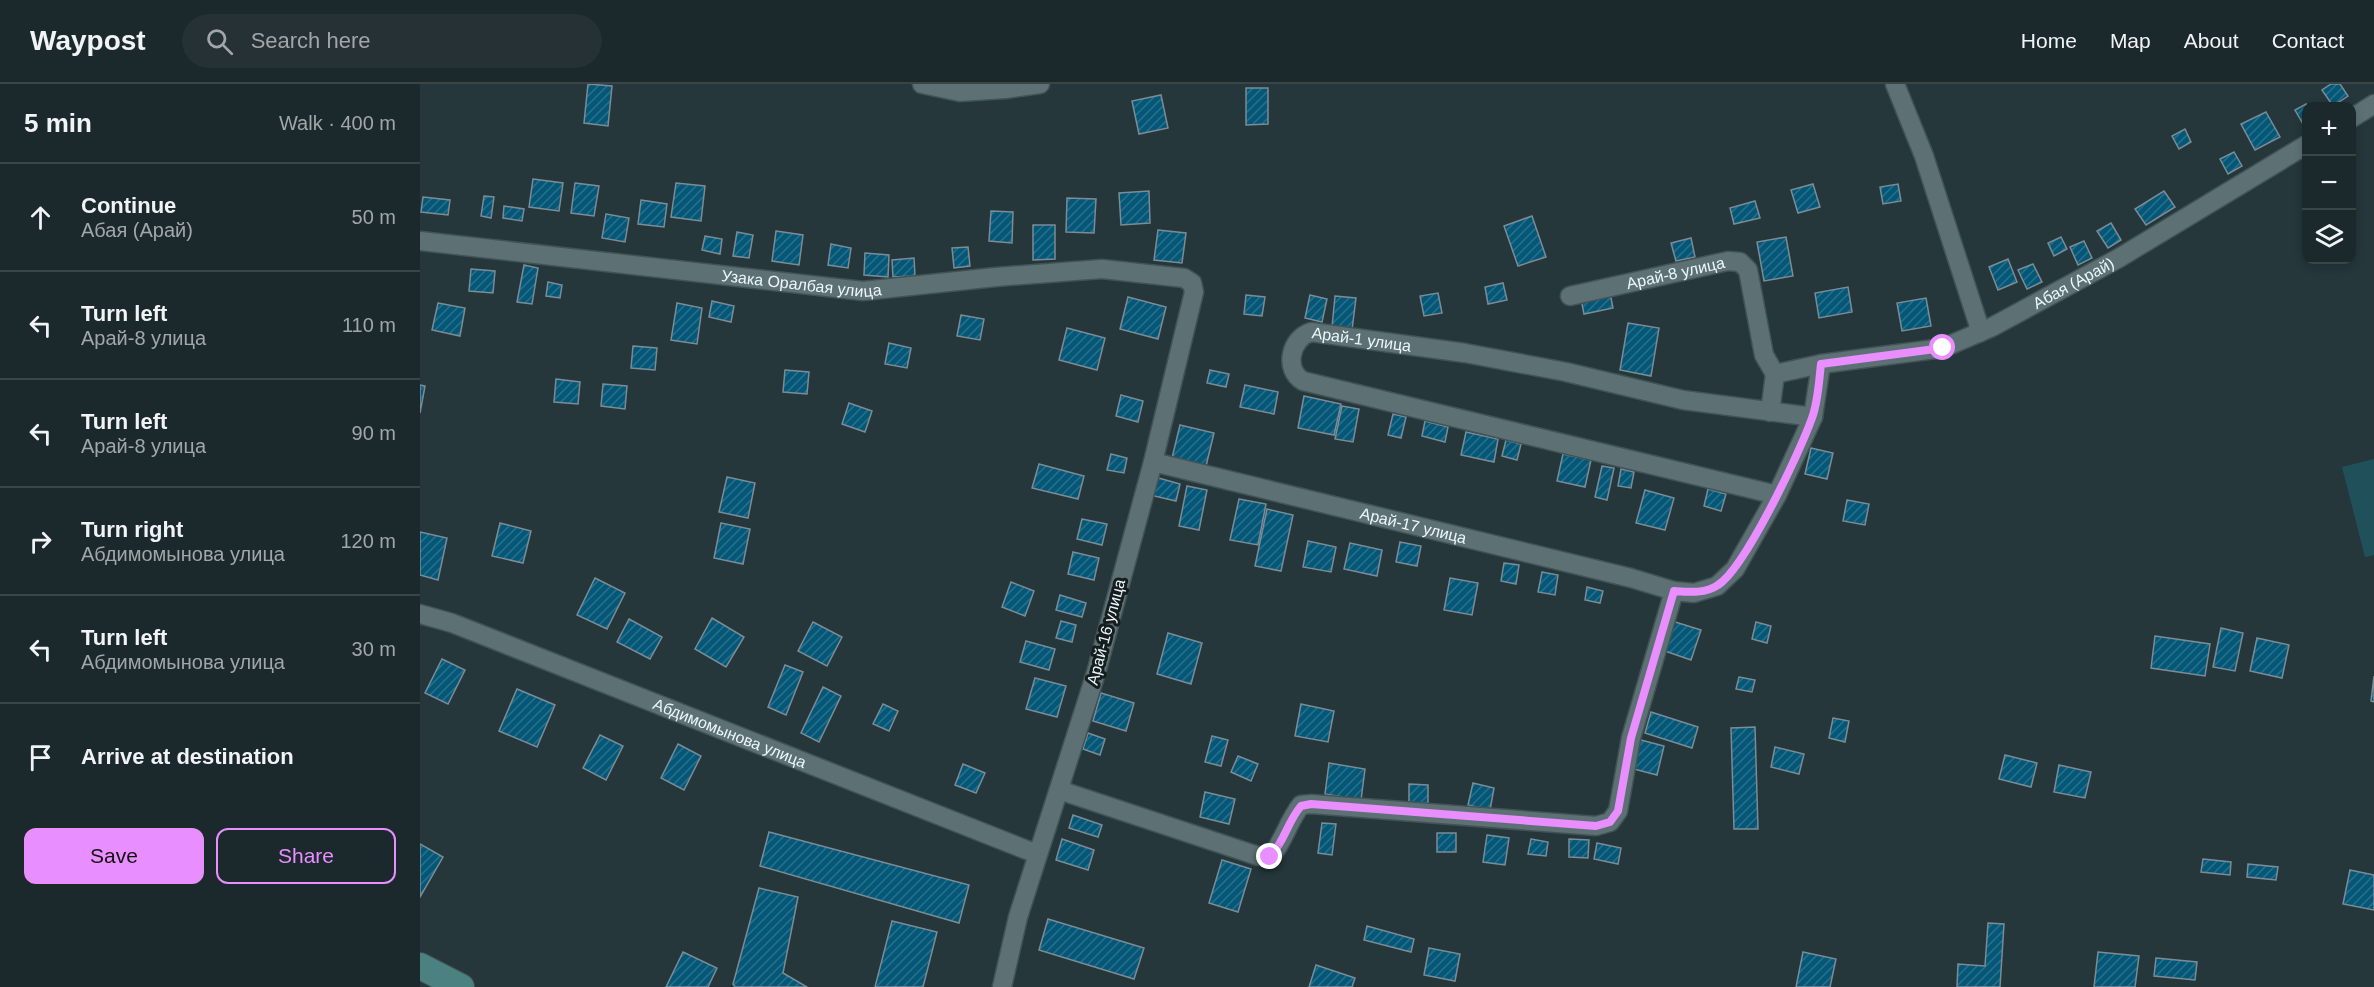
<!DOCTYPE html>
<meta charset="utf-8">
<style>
:root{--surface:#1c292c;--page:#253134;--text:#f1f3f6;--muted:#a0a6a9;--line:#3a4548;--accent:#e88eff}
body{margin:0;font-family:Arial,sans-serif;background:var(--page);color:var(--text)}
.controls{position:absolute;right:18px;top:18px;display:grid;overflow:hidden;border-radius:12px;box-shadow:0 3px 9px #0003}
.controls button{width:54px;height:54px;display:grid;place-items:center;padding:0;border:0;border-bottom:2px solid var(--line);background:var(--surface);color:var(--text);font:30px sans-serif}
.stop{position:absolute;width:18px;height:18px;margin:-14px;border:4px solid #e88eff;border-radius:50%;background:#fff}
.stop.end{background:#e88eff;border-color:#fff;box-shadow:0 2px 6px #0008}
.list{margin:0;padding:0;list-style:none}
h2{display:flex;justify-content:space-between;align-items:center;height:78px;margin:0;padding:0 24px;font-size:26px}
h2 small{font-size:20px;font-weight:400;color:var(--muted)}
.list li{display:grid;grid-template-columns:39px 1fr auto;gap:18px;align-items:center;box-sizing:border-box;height:108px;padding:0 24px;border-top:2px solid var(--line)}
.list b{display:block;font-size:22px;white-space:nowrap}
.list p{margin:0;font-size:20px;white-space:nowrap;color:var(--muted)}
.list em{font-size:20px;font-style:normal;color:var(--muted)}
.actions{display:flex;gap:12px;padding:18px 24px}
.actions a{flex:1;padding:14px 0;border:2px solid var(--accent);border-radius:12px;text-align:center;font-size:21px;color:var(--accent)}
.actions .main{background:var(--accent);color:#111}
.icon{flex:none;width:33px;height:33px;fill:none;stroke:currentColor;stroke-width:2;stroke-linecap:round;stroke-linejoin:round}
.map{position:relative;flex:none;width:1954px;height:903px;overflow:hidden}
header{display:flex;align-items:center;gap:36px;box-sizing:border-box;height:84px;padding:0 30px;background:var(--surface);border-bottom:2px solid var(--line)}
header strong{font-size:28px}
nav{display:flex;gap:33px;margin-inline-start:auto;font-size:21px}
.search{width:420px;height:54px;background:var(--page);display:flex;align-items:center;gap:15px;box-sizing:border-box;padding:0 21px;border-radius:33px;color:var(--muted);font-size:22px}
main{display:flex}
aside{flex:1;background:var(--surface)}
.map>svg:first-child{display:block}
.pitch{fill:#20515a}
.building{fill:url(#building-hatch);stroke:#7b8c96;stroke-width:1.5}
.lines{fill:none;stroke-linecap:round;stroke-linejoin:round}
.street-casing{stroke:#425356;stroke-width:21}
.secondary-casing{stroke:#425356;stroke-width:28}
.street{stroke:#5d7175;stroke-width:18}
.secondary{stroke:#4c8181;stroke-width:26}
.route{stroke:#e88eff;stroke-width:8}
.labels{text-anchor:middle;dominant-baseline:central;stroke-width:6;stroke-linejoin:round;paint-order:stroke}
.street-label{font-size:16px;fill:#ecf7fa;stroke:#151d1f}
</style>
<header>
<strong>Waypost</strong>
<div class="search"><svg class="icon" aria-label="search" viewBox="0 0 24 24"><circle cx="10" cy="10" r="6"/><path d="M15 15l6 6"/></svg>Search here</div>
<nav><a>Home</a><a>Map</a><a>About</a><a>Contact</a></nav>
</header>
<main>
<aside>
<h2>5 min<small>Walk · 400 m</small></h2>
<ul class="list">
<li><svg class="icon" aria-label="ahead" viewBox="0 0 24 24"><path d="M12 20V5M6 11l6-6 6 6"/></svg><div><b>Continue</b><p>Абая (Арай)</p></div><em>50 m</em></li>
<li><svg class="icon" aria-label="left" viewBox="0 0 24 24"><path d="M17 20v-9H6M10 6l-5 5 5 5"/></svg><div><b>Turn left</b><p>Арай-8 улица</p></div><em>110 m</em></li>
<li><svg class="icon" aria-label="left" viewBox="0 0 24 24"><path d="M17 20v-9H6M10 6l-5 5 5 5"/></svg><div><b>Turn left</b><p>Арай-8 улица</p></div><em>90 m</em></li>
<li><svg class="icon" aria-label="right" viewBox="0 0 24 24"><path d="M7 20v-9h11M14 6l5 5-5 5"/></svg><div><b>Turn right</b><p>Абдимомынова улица</p></div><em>120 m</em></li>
<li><svg class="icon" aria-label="left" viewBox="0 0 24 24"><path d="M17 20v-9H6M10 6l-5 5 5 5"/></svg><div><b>Turn left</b><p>Абдимомынова улица</p></div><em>30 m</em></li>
<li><svg class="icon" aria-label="arrive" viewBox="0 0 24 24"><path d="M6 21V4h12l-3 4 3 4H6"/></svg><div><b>Arrive at destination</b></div></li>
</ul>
<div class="actions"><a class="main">Save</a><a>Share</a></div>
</aside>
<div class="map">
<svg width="1954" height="903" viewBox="0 0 1954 903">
<defs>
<pattern id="building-hatch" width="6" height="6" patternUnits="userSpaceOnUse" patternTransform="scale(1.5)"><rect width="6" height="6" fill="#055777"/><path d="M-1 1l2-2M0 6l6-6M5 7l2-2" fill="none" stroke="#2a708b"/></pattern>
</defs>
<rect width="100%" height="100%" fill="#25373b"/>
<polygon class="pitch" points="1954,375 1954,471 1945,473 1922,383"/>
<g class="building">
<polygon points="168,0 192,2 188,42 164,39"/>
<polygon points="1911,0 1920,0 1928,12 1913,22 1902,6"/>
<polygon points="826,4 848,4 848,40 826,41"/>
<polygon points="741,11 748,44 719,50 712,17"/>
<polygon points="1886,20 1886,38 1883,40 1875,26"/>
<polygon points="1846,28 1860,53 1835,66 1821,40"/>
<polygon points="1765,45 1771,58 1759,65 1752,52"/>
<polygon points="1814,68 1822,82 1808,90 1800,75"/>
<polygon points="113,95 143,99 139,127 109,123"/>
<polygon points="155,99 179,102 174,132 151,129"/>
<polygon points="256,99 285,102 281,137 251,133"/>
<polygon points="1393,100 1400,123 1378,129 1371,106"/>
<polygon points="1478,100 1481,117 1463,120 1460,103"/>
<polygon points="729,107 730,139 701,141 699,109"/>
<polygon points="1744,107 1755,123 1726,141 1715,125"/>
<polygon points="64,112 74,113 71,134 61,132"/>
<polygon points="3,113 30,116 28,131 1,128"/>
<polygon points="647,114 676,115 674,149 646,148"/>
<polygon points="221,116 247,120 244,143 218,140"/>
<polygon points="1335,117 1340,134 1314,140 1310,124"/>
<polygon points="84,122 104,125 102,137 83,134"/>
<polygon points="571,127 593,128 592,159 569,157"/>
<polygon points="186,130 209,134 205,158 182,154"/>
<polygon points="1112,132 1126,173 1098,182 1084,142"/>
<polygon points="1691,139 1701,156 1688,164 1677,147"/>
<polygon points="613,141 635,141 635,175 613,176"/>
<polygon points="738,146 766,149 762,179 734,176"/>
<polygon points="356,147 383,151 379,181 352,177"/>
<polygon points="317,148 333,151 329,174 313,172"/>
<polygon points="285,152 302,155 300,170 282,166"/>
<polygon points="1366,153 1373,192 1344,197 1337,158"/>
<polygon points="1641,153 1647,165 1634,172 1628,159"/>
<polygon points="1271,154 1275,173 1256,177 1251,159"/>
<polygon points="1664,157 1672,174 1658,181 1650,163"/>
<polygon points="411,160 431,164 428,184 408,181"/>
<polygon points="548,163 550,182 534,184 532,164"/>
<polygon points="445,169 469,171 468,193 444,191"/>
<polygon points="494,174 495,192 473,193 472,176"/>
<polygon points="1588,175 1597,198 1578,206 1569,183"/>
<polygon points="1613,180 1622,198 1607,205 1598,186"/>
<polygon points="104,181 118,184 112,220 97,218"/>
<polygon points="51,185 75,187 73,209 49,207"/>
<polygon points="128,198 142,201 140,214 126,212"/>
<polygon points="1083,199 1087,216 1068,220 1065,203"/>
<polygon points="1428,203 1432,228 1399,234 1395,209"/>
<polygon points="1018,209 1022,229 1004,232 1000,212"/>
<polygon points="1190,209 1193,224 1164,230 1161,215"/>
<polygon points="826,211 845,213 842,232 824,230"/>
<polygon points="890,211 907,215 902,238 885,234"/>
<polygon points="915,212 936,214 932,246 912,243"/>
<polygon points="708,213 746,223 738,255 700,245"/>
<polygon points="1506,214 1511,242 1482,247 1477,219"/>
<polygon points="292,217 314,222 311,238 289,233"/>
<polygon points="18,219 45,224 40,252 12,246"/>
<polygon points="257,219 282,224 277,260 251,256"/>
<polygon points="541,231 564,235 560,256 537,252"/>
<polygon points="1208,239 1239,244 1231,292 1200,286"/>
<polygon points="647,244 685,254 677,286 639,276"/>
<polygon points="469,259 491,264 487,284 465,280"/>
<polygon points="213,262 237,264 235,286 211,284"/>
<polygon points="365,286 389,288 387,310 363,308"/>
<polygon points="790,286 809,290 806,303 787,299"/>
<polygon points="136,295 160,298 158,320 134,318"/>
<polygon points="183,300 207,302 205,325 181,322"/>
<polygon points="0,301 5,302 0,329"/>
<polygon points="825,301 858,308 854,330 820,323"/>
<polygon points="701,311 723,317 718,338 696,332"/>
<polygon points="884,312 921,320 914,351 878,344"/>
<polygon points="429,319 452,327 445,348 422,340"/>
<polygon points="922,322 939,325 933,358 915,355"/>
<polygon points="973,330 986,333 981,354 968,351"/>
<polygon points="1005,337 1028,343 1025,358 1002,352"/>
<polygon points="760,341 794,349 786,382 752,374"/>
<polygon points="1046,348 1078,355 1074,378 1041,371"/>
<polygon points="1086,356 1101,360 1097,376 1082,372"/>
<polygon points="1391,364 1413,369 1407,395 1385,390"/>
<polygon points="691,370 707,374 704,389 687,386"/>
<polygon points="1143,370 1171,376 1165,403 1137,397"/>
<polygon points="619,380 664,392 658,415 612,404"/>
<polygon points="1182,382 1194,384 1187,416 1175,413"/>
<polygon points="1201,385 1214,388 1211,404 1198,402"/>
<polygon points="307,393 335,399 328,434 299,428"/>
<polygon points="735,393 760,400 756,417 730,411"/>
<polygon points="767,402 787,406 779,446 759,442"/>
<polygon points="1288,405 1306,410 1301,427 1284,422"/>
<polygon points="1225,406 1254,414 1245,446 1216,439"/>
<polygon points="819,415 846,420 838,461 810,456"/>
<polygon points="1427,416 1449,420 1445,441 1423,437"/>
<polygon points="847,425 873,431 861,487 835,482"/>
<polygon points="662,435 687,440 682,461 657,455"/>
<polygon points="80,439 111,447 103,479 72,472"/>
<polygon points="301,439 330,445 323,480 294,474"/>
<polygon points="0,448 27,454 18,496 0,491"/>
<polygon points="888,457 916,463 911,488 883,483"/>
<polygon points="980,458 1001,462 997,482 976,478"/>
<polygon points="930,459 962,466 957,492 924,485"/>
<polygon points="653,468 679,474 674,496 648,490"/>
<polygon points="1084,479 1099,481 1096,500 1081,497"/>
<polygon points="1122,488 1138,491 1135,511 1118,508"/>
<polygon points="175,494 205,509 187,545 157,531"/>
<polygon points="1030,494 1058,499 1052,531 1024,526"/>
<polygon points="591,498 614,507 605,532 582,523"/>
<polygon points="1167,503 1183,507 1180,519 1165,516"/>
<polygon points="640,511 666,519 662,533 636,526"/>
<polygon points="292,534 324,553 306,583 275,565"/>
<polygon points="209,535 242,553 230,575 197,558"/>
<polygon points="641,537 656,541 652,558 636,554"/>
<polygon points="1252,537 1281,546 1271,576 1242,566"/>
<polygon points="393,538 422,553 407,582 378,567"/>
<polygon points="1336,538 1351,542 1347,559 1332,555"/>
<polygon points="1801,544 1823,549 1815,587 1793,583"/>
<polygon points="748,549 782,559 771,600 737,590"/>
<polygon points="1735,552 1790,560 1785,592 1731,584"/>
<polygon points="1837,554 1869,561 1862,594 1830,587"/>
<polygon points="606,557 635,565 629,586 600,578"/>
<polygon points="22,575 45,586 28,620 5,609"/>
<polygon points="365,581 383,588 366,631 348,623"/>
<polygon points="1954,592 1954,618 1951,617"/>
<polygon points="1319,593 1335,596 1332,608 1316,605"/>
<polygon points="615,594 646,602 637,633 606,625"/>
<polygon points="403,603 421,612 399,658 381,649"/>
<polygon points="97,605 135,621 117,663 79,647"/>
<polygon points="681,609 714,619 706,647 673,637"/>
<polygon points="463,620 478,627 469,647 453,640"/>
<polygon points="881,620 914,627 908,658 875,652"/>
<polygon points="1231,628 1278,643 1272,664 1225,649"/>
<polygon points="1413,634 1429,637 1425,658 1409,654"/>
<polygon points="1335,643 1338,745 1314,745 1311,644"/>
<polygon points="668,649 685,655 680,671 663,665"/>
<polygon points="180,651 203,662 186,696 163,684"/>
<polygon points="792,652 808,656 801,682 785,678"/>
<polygon points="1217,655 1244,662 1237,691 1210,684"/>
<polygon points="258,660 281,672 264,706 241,694"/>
<polygon points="1355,663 1384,670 1379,690 1351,683"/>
<polygon points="1585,671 1617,679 1611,703 1579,695"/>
<polygon points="818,672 838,680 831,697 811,688"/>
<polygon points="909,679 945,685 941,716 905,710"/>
<polygon points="543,680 565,689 556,709 535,701"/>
<polygon points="1639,681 1671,688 1665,714 1634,708"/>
<polygon points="1053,699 1074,704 1070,726 1048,721"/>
<polygon points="989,700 1008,701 1008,719 989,719"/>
<polygon points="785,708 815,715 809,740 780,733"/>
<polygon points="653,731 682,741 678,753 649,744"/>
<polygon points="902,739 916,740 912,771 898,769"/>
<polygon points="349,748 549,801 539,839 340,782"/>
<rect x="1017" y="749" width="19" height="19"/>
<polygon points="1067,751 1089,754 1085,781 1063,778"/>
<polygon points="642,755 674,766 668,786 636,776"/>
<polygon points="1111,755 1128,758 1126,772 1108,770"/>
<polygon points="1149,755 1169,756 1168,774 1149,773"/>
<polygon points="1177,759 1201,764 1198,780 1174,775"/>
<polygon points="0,760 23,773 0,813"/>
<polygon points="1783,775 1811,778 1810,791 1781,788"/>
<polygon points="802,776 831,785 818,828 789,819"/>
<polygon points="1828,780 1858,783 1856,796 1827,793"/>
<polygon points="1930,786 1954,791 1954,826 1923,820"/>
<polygon points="339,804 378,813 363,889 387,903 315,903 313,900"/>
<polygon points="628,835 724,864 714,895 619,866"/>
<polygon points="472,837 517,848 503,903 455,903"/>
<polygon points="1568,839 1584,840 1580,903 1537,903 1538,880 1565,882"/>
<polygon points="947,842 994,855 991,868 944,856"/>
<polygon points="1009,864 1040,870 1035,897 1004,891"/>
<polygon points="263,868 297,884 288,903 246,903"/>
<polygon points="1383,868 1416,875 1410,903 1376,903"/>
<polygon points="1678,868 1719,872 1715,903 1674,903"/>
<polygon points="1736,874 1777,878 1775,896 1734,892"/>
<polygon points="896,881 935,894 932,903 889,903"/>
</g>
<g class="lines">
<defs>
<g id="street">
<polyline points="502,0 540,8 585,5 620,0"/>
<polyline points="1475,0 1504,72 1558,239 1559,249"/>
<polyline points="1932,34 1954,20"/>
<path id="s1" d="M0,157L443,207L576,193L682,185L764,194L772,199L774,208L733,378L676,589L598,833L582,903"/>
<path id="s2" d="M1150,212L1308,177L1320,178L1328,186L1344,271L1355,290"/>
<path id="s3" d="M1355,290L1401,280L1523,264L1572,243L1699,174L1886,61"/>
<polyline points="1350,328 1355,290"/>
<path id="s4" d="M733,378L1211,494L1254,507L1274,509L1297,502L1315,485L1357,411L1393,333L1401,280"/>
<path id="s5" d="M1357,411L883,297C863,285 871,254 891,248L1045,269L1146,288L1263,316L1393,333"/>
<path id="s6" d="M0,530L32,539L617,770"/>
<path d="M639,706L838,772L850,773C864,758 868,737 881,721L891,720L1176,742L1190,738L1198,727L1211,654L1254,507"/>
</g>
<polyline id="secondary" points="0,882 41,903"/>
</defs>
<use href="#street" class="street-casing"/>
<use href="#secondary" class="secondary-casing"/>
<use href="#street" class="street"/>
<use href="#secondary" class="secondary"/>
</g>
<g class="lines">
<path class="route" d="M850,773C864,758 868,737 881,722L891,720L1176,742L1190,738L1198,727L1211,654L1254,507C1268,508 1285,510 1298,501C1325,484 1380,368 1392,334C1398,318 1399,297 1401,280L1523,264"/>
</g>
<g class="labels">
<g class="street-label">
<text stroke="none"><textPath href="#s2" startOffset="108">Арай-8 улица</textPath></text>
<text stroke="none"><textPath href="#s1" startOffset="384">Узака Оралбая улица</textPath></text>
<text stroke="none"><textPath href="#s3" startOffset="316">Абая (Арай)</textPath></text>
<text stroke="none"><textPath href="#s5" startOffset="600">Арай-1 улица</textPath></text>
<text stroke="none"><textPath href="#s4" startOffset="268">Арай-17 улица</textPath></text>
<text transform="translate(686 548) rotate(-75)">Арай-16 улица</text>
<text stroke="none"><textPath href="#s6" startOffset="332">Абдимомынова улица</textPath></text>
</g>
</g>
</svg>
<div class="controls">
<button>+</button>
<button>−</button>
<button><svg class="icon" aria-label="layers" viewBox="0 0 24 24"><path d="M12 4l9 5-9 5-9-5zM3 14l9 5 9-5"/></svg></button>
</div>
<div class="stop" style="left:1523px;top:264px"></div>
<div class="stop end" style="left:850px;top:773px"></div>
</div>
</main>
